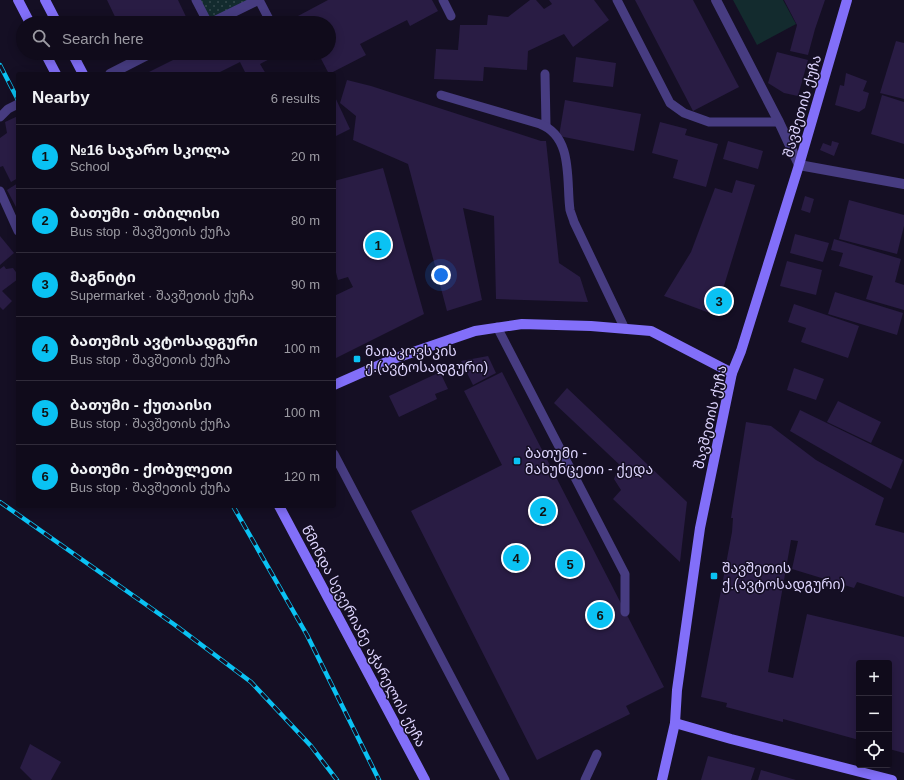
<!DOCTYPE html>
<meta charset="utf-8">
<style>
:root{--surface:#100b1b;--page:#191424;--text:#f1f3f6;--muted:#9c9ba3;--line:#302b3a;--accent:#0ac2f3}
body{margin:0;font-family:Helvetica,"Noto Sans Georgian",sans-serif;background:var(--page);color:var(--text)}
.controls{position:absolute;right:12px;bottom:12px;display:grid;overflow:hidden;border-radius:4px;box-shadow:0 2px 10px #0003}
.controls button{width:36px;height:36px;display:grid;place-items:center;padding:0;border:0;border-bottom:1px solid var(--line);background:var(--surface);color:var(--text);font:20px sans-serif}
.you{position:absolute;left:441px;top:275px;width:14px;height:14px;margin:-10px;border:3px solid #fff;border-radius:50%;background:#1a73e8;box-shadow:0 0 0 6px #1a73e833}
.badge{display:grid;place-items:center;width:26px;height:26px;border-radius:50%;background:var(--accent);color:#111;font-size:13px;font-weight:700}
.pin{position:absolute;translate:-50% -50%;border:2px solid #fff;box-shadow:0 1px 4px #0006}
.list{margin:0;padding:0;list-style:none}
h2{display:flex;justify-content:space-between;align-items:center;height:52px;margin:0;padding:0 16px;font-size:17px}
h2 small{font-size:13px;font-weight:400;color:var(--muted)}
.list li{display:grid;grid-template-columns:26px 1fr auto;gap:12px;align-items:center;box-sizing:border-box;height:64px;padding:0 16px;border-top:1px solid var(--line)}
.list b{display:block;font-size:15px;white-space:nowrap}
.list p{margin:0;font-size:13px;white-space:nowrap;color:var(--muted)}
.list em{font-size:13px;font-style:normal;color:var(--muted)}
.icon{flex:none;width:22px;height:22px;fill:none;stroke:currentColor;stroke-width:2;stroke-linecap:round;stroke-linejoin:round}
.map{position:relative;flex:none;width:904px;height:780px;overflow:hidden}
.search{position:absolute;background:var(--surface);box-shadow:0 2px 10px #0003;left:16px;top:16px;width:320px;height:44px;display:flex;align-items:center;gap:10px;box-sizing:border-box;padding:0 14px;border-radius:22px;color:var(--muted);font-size:15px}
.panel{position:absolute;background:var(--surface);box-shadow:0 2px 10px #0003;left:16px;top:72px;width:320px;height:436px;border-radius:4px}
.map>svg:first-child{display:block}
.grass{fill:url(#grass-dots)}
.pitch{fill:#132b2e}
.building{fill:#291c44}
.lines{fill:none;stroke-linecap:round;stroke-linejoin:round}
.lane{stroke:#473c81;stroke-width:9}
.street{stroke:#473c81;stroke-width:10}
.secondary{stroke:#826ff9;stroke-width:10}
.rail-casing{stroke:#0ac2f3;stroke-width:4.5}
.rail{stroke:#150f24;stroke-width:3;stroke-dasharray:9;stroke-linecap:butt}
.poi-dot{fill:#0ac2f3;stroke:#150f24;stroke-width:1.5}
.labels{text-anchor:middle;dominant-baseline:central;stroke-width:3;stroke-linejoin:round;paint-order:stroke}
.street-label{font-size:14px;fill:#ddd4fd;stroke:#150f24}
.poi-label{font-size:14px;fill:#ddd4fd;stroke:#150f24;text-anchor:start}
</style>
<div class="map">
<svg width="904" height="780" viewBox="0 0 904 780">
<defs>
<pattern id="grass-dots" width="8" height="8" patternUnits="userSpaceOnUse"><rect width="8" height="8" fill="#132b2e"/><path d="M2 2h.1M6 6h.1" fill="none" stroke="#35494d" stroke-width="1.8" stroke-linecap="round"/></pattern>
</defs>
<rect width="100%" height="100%" fill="#150f24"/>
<polygon class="grass" points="196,0 258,0 211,23"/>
<polygon class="pitch" points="733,0 783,0 796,24 757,45"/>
<g class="building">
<polygon points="107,0 178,0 189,23 118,23"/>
<polygon points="328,0 432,0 438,11 410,26 407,20 360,44 366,55 329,74 318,53 329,53 329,23 302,23 298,16"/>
<polygon points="530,0 536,0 544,9 552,4 549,0 594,0 609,20 573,47 564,34 528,51 527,70 484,67 483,81 434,79 436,49 458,50 460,25 487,25 488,15 508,17"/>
<polygon points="635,0 693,0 739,87 693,111"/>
<polygon points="784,0 825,0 815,29 808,55 790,51 797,25"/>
<polygon points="896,41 904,43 904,99 880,93"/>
<polygon points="777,52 808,60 798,96 784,93 768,83"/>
<polygon points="187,53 278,53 279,54 260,64 266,74 246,74 240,62 216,74 145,74"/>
<polygon points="576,57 616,63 613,87 573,82"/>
<polygon points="846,73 867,81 863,91 869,93 865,108 859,112 835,105 840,85 844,86"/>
<polygon points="347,80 371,86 541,141 546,141 559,263 580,277 588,302 496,299 494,216 463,208 482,300 447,311 408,164 353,140 356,116 340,103"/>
<polygon points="334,95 350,129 334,137"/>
<polygon points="882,95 904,102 904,144 871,134"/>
<polygon points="565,100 641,114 634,151 559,136"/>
<polygon points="18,116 18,178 11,182 3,166 0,167 0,138 7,133 5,122"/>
<polygon points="660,122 687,129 685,135 718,144 706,187 673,178 678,160 652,153"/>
<polygon points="728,141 763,151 758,169 723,159"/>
<polygon points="832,141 839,143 834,156 820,150 823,143 831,146"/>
<polygon points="383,168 424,314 334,359 334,296 353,287 348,277 338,280 334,265 334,181"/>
<polygon points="736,180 755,185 715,315 664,296 691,252 715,188 732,193"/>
<polygon points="18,183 18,207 16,207 7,190"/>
<polygon points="805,196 814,199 810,213 801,210"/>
<polygon points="849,200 904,215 904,226 897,254 839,239"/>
<polygon points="795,234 829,243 823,262 790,253"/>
<polygon points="0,236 14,253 0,265"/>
<polygon points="834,239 901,259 895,282 904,285 904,310 866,299 873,276 839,266 843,253 831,250"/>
<polygon points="787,261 822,270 816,295 780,286"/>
<polygon points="4,266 6,269 13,268 18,275 18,279 2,291 12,301 3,310 0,307 0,269"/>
<polygon points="835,292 903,313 897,335 828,314"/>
<polygon points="794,304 859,326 848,358 801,342 806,328 788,322"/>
<polygon points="488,356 496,373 473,385 461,361"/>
<polygon points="794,368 824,379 816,400 787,390"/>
<polygon points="440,372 448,389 435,394 437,399 399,417 389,396"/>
<polygon points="502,372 664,687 626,706 630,714 537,760 411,511 502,465 464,391"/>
<polygon points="567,388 687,502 680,562 613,499 621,490 614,479 616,474 622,467 554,403"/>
<polygon points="838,401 881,422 871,443 827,422"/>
<polygon points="800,410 903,460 891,489 790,431"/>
<polygon points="746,422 771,426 816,460 884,498 875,525 904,533 904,597 857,582 854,588 792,569 798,541 791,540 768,672 793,678 807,614 904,637 904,753 889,749 889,663 859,663 859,740 783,719 783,722 726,707 727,703 701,697 732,532 733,518 731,518"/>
<polygon points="30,744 61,762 51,780 32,780 20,768"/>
<polygon points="708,756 755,768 751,780 701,780"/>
<polygon points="761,770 796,780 758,780"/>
</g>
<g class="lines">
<g class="lane">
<polyline points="196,0 208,23"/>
<polyline points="259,0 271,23"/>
<polyline points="443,0 451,16"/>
<polyline points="617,0 670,103 684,113 709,122 779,122"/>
<polyline points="287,53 288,55"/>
<polyline points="545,74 546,126"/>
<path d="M441,95L540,124C574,137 566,182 570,210C571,214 573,218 574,222L625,329"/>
<polyline points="0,117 8,109 18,104"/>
<polyline points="0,191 18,231"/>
<polyline points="497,327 625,574 625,612"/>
<polyline points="334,454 505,780"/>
<polyline points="585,780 597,754"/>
</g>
<g class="street">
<polyline points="716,0 779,122 799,165 904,184"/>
<polyline points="211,23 258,0"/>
<polyline points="110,74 151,53"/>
</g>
<g class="secondary">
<polyline points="18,0 30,23"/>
<polyline points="45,0 57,23"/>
<polyline points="45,53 56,74"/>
<polyline points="72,53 83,74"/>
<polyline points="334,385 393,359 475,331 522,324 591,326 651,331 732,373"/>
<polyline points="279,506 425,780"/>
<polyline points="675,723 731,739 892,780"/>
<polyline points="662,780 675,723 677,690 700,528 732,373 741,351 799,165 847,0"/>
</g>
<defs>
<g id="rail">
<polyline points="0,65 18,100"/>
<polyline points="0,502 175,625 251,682 311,746 337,780"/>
<polyline points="233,506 307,635 379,780"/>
</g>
</defs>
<use href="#rail" class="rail-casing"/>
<use href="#rail" class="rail"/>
</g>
<g class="poi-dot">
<rect x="353" y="355" width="8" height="8" rx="2"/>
<rect x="513" y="457" width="8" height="8" rx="2"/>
<rect x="710" y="572" width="8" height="8" rx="2"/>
</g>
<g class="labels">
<g class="street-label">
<text transform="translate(802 106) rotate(-74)">შავშეთის ქუჩა</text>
<text transform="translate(710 417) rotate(-77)">შავშეთის ქუჩა</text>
<text transform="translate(364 636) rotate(62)">წმინდა სევერიანე აჭარელის ქუჩა</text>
</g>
<g class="poi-label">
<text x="365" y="351">მაიაკოვსკის<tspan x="365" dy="16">ქ.(ავტოსადგური)</tspan></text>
<text x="525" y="453">ბათუმი -<tspan x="525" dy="16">მახუნცეთი - ქედა</tspan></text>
<text x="722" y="568">შავშეთის<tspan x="722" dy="16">ქ.(ავტოსადგური)</tspan></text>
</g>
</g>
</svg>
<div class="controls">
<button>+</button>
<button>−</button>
<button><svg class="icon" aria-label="locate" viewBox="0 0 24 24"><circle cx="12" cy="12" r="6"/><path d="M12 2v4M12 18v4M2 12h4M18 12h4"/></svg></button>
</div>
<div class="you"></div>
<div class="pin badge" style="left:378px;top:245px">1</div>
<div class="pin badge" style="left:543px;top:511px">2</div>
<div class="pin badge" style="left:719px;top:301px">3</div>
<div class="pin badge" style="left:516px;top:558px">4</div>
<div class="pin badge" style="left:570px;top:564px">5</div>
<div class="pin badge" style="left:600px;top:615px">6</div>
<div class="search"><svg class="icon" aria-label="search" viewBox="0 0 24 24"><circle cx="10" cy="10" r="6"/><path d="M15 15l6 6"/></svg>Search here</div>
<section class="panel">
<h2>Nearby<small>6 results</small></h2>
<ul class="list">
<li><span class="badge">1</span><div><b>№16 საჯარო სკოლა</b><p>School</p></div><em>20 m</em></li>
<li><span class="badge">2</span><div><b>ბათუმი - თბილისი</b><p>Bus stop · შავშეთის ქუჩა</p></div><em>80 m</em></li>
<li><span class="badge">3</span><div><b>მაგნიტი</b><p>Supermarket · შავშეთის ქუჩა</p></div><em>90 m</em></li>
<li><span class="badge">4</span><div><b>ბათუმის ავტოსადგური</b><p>Bus stop · შავშეთის ქუჩა</p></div><em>100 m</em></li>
<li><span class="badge">5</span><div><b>ბათუმი - ქუთაისი</b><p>Bus stop · შავშეთის ქუჩა</p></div><em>100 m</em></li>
<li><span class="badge">6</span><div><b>ბათუმი - ქობულეთი</b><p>Bus stop · შავშეთის ქუჩა</p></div><em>120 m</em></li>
</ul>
</section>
</div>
